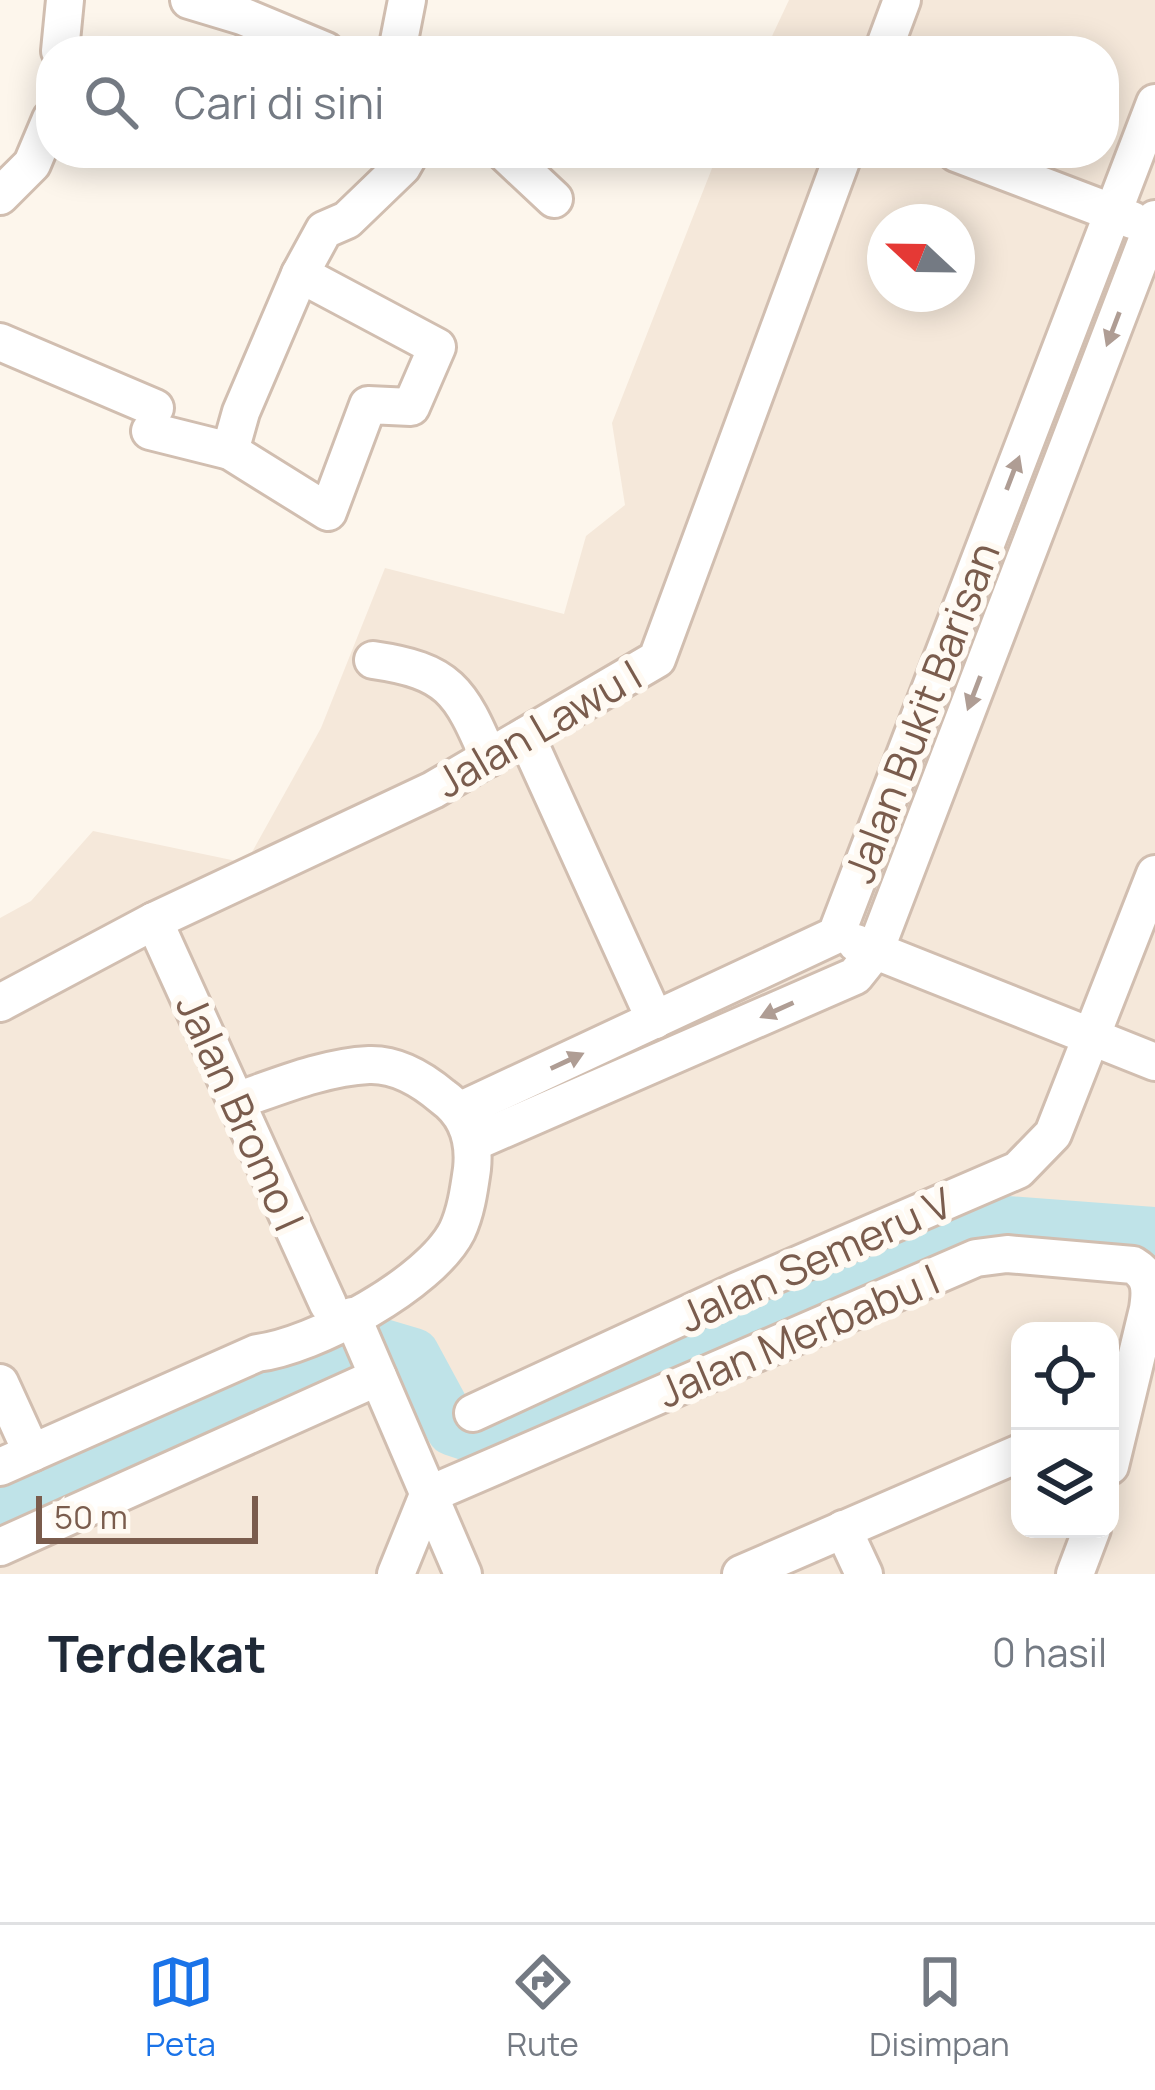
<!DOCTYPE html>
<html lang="id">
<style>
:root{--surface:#fff;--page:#f6f6f7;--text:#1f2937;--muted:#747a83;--line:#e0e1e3;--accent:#1a73e8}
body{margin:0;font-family:Manrope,sans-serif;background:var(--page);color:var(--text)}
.controls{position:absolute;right:36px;bottom:36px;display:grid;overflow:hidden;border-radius:24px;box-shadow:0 6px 30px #0003}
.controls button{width:108px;height:108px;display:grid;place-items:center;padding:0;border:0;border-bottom:3px solid var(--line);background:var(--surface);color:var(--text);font:60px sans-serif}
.compass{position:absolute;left:867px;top:204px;width:108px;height:108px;border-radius:50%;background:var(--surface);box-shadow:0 6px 30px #0003;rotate:292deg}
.scale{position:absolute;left:36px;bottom:30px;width:222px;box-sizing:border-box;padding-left:12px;border:6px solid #7a5c4d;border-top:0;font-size:33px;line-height:42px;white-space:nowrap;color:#7a5c4d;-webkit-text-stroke:9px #fffaf3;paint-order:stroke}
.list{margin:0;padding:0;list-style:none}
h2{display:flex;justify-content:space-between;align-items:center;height:156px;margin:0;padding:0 48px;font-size:51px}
h2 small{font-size:39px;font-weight:400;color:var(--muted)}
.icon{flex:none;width:66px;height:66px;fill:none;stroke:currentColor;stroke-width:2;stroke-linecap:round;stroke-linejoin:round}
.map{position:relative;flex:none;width:1155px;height:1574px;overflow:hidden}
.search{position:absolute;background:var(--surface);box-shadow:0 6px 30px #0003;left:36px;right:36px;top:36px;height:132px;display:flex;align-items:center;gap:30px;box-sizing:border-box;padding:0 42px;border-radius:48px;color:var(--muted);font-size:45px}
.sheet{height:348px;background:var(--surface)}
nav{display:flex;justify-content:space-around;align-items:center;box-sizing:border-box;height:168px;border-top:3px solid var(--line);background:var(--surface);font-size:33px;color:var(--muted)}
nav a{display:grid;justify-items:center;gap:6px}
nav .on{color:var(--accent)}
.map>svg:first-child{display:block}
.residential{fill:#f5e8da;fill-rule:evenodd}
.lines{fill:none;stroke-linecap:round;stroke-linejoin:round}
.river{stroke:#bfe3e8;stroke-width:54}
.minor-casing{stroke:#d1beb0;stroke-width:42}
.minor{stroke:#fff;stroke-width:36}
.oneway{fill:#af9d94}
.labels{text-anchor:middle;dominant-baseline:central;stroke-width:12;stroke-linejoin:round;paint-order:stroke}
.street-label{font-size:42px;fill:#7a5c4d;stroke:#fffaf3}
</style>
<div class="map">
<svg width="1155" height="1574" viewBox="0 0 1155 1574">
<rect width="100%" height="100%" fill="#fdf6ec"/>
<path class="residential" d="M789,0H1155V1574H0V918L31,901L93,831L246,863L321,728L385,568L564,614L586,536L625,505L612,423L718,153H1104V51H765ZM885,222H957V294H885ZM1020,1331H1110V1529H1020Z"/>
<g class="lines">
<polyline class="river" points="0,1516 376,1344 413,1355 453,1429 483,1439 980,1221 1155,1234"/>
<defs>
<g id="minor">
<polyline points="189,0 242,16 326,51"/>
<polyline points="60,51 65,0"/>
<polyline points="397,51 407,0"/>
<polyline points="883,51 902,0"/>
<polyline points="505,153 554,199"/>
<polyline points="956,153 1132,220"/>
<polyline points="0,196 32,164 51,119"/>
<polyline points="0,342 155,408"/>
<polyline points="150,431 230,451 328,512 368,405 411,407 437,347 300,274"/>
<polyline points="230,451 241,412 300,274 324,230 347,220 402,167 410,153"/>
<path d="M373,660C449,671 460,690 489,758"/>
<polyline points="526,736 655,1020"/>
<polyline points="154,921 328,1304"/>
<polyline points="856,943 1155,1062"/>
<polyline points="0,1003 154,921 433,790 657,659 844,153"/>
<polyline points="461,1110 836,935 1155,103"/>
<polyline points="472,1143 855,976 875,951 1155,219"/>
<polyline points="352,1316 463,1574"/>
<polyline points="0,1383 32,1453"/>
<polyline points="473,1413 735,1292 1018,1170 1053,1134 1155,874"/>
<path d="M0,1467L257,1353C314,1346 430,1284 457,1231C466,1212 469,1190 472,1169C475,1140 467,1114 443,1097C423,1080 396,1064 369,1065C324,1067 277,1087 236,1101"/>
<polyline points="843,1529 864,1574"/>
<polyline points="0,1547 378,1377"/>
<path d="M396,1574L428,1495L976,1258L1007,1254L1133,1265C1151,1276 1151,1289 1148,1309L1110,1466"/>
<polyline points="741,1574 1020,1453"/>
<polyline points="1075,1574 1092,1529"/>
</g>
</defs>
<use href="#minor" class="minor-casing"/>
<use href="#minor" class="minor"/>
</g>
<defs><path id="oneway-solid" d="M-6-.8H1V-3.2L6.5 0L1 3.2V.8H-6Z" transform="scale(3)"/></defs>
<g class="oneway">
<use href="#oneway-solid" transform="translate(1113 329) rotate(111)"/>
<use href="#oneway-solid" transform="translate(1013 473) rotate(-69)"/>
<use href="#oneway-solid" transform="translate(974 693) rotate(111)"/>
<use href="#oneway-solid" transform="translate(777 1010) rotate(156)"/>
<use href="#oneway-solid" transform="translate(567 1061) rotate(-25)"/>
</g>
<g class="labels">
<g class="street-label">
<text transform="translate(921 712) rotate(-69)">Jalan Bukit Barisan</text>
<text transform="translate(538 728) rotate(-30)">Jalan Lawu I</text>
<text transform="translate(241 1112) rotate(66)">Jalan Bromo I</text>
<text transform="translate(815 1259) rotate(-24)">Jalan Semeru V</text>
<text transform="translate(798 1335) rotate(-23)">Jalan Merbabu I</text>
</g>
</g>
</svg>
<div class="controls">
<button><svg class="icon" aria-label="locate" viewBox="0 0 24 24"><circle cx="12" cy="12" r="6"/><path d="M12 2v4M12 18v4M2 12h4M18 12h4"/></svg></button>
<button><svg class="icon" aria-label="layers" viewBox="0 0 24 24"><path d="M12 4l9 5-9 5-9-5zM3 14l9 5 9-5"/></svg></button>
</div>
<svg class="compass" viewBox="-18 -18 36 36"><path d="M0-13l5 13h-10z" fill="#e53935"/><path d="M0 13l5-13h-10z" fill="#747a83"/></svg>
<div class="scale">50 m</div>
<div class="search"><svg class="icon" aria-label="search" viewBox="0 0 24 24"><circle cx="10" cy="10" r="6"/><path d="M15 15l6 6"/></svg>Cari di sini</div>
</div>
<section class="sheet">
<h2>Terdekat<small>0 hasil</small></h2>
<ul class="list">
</ul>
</section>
<nav>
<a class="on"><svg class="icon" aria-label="map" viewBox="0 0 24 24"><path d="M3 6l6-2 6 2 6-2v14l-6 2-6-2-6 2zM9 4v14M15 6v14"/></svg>Peta</a>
<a><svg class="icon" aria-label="directions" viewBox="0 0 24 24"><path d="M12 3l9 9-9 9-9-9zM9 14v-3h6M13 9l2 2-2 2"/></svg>Rute</a>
<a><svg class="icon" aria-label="saved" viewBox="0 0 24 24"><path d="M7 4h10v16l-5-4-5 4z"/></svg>Disimpan</a>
</nav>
